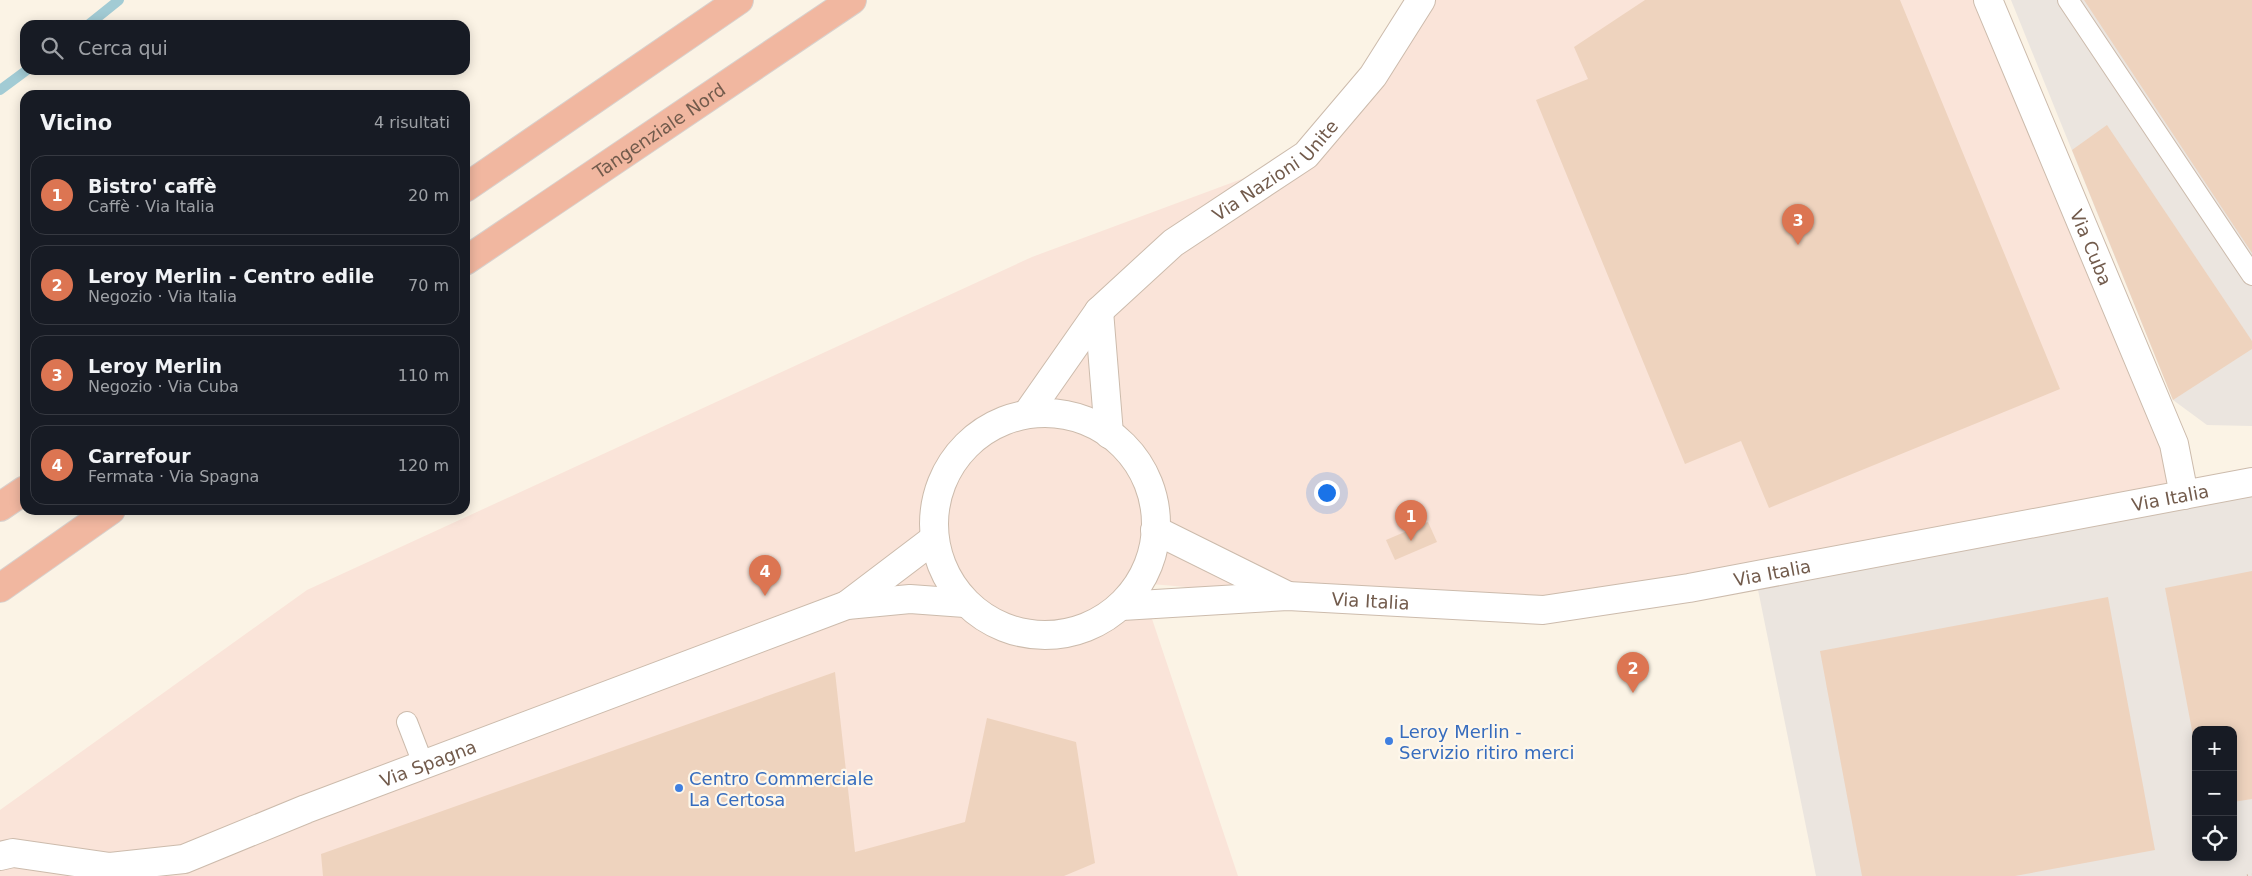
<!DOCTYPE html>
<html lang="it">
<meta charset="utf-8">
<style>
:root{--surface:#171b24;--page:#242831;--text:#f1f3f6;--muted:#9ea1a6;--line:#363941;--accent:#dc7552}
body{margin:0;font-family:"DejaVu Sans",sans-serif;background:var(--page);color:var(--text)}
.controls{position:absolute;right:15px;bottom:15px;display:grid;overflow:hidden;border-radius:10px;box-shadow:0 2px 12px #0003}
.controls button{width:45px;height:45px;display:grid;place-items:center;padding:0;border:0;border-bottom:1px solid var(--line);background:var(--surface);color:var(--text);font:25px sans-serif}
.you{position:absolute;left:1326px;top:492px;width:18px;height:18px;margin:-12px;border:4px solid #fff;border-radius:50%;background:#1a73e8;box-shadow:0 0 0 8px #1a73e833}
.badge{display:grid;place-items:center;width:32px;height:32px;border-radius:50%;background:var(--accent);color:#fff;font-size:16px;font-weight:700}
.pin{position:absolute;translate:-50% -41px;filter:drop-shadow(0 1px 2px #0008)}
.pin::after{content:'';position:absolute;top:26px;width:18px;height:15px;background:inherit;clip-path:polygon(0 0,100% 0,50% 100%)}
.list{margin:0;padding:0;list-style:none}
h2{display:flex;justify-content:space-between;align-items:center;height:65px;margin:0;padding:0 20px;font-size:21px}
h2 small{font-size:16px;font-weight:400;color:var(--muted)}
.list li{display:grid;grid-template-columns:32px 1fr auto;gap:15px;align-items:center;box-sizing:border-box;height:80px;margin:0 10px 10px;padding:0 10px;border:1px solid var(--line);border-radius:15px}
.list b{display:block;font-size:19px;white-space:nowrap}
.list p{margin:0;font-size:16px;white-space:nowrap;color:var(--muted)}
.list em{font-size:16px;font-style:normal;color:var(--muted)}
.icon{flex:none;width:28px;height:28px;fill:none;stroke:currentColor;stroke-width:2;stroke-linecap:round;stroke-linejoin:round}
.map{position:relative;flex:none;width:2252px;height:876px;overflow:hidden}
.search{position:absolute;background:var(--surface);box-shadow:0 2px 12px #0003;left:20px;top:20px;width:450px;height:55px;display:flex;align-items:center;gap:12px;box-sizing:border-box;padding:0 18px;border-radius:15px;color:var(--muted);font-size:19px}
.panel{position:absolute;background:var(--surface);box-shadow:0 2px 12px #0003;left:20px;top:90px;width:450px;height:425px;border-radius:15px}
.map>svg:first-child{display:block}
.commercial{fill:#fae4d9}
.industrial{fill:#ebe5df;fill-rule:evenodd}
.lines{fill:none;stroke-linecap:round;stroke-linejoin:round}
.stream{stroke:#a2cbd4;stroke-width:10}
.building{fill:#eed3be}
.lane-casing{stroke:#ccbbac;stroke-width:22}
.street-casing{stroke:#ccbbac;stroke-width:30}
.highway-casing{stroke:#d8d1cd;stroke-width:30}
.path{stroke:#d3b6a2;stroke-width:3;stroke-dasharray:1 4;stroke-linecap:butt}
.lane{stroke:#fff;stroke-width:20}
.street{stroke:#fff;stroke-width:28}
.highway{stroke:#f1b7a0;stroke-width:28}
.shop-dot{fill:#3f7fe0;stroke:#fef7eb;stroke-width:2}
.labels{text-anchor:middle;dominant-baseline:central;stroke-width:4.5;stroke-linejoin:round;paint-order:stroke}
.street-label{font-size:18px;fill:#725b4c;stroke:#fef7eb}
.shop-label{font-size:18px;fill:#366cbe;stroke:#fef7eb;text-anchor:start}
</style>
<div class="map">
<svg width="2252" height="876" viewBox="0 0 2252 876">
<rect width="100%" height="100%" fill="#fbf3e5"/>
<polygon class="commercial" points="1418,0 1988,0 2184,495 1543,610 1288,596 1140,583 1238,876 0,876 0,810 307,590 1032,257 1306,155"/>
<g class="industrial">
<polygon points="2011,0 2252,0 2252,426 2207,425 2173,400"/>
<path d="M2252,489V876H1816L1755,575ZM2196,730H2233V857H2196Z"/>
</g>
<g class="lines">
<g class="stream">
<polyline points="88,25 119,0"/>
<polyline points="0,90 27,70"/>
</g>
</g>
<g class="building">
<polygon points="1645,0 1900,0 2060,389 1769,508 1741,441 1685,464 1536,100 1588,79 1574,47"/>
<polygon points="2084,0 2252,0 2252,253"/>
<polygon points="2107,125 2252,341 2252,349 2173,400 2072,150"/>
<polygon points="1428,522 1437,542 1395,560 1386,540"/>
<polygon points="2252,571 2252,799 2233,802 2233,730 2196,730 2195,746 2165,588"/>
<polygon points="2108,597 2155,850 2015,876 1862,876 1820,651"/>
<polygon points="835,672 855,852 965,822 987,718 1076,742 1095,863 1064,876 323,876 321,854"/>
</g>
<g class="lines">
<defs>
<g id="lane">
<polyline points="2068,0 2252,275"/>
<polyline points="407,722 424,766"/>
</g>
<g id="street">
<path id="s1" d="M1988,0L2174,444L2184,495"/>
<polyline points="1099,311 1109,434"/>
<circle cx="1045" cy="524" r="111"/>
<path id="s2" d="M1027,414L1099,311L1173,243L1306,155L1373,76L1421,0"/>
<polyline points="1155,530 1286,595"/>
<polyline points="847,605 934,539"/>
<path id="s3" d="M1122,606L1288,596L1543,610L1689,588L2252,482"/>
<path id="s4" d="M0,856L13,853L110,867L184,859L306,809L847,605L910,599L965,603"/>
</g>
<g id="highway">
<polyline points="465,188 739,0"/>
<path id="s5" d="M465,261L852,0"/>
<polyline points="0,507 25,490"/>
<polyline points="0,588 111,510"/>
</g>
</defs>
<use href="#lane" class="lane-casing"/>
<use href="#street" class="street-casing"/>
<use href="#highway" class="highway-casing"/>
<polyline class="path" points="2247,876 2252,875"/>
<use href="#lane" class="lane"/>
<use href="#street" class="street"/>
<use href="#highway" class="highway"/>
</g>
<g class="shop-dot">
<circle cx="1389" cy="741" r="5"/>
<circle cx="679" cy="788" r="5"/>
</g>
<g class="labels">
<g class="street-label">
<text stroke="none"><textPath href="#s5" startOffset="234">Tangenziale Nord</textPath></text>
<text stroke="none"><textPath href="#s2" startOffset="352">Via Nazioni Unite</textPath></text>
<text stroke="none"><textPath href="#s1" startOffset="268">Via Cuba</textPath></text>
<text stroke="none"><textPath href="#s3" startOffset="1059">Via Italia</textPath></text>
<text stroke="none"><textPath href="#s3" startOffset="654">Via Italia</textPath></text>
<text stroke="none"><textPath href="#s3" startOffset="249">Via Italia</textPath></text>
<text stroke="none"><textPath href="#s4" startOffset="448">Via Spagna</textPath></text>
</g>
<g class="shop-label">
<text x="1399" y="731">Leroy Merlin -<tspan x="1399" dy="21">Servizio ritiro merci</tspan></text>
<text x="689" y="778">Centro Commerciale<tspan x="689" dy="21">La Certosa</tspan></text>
</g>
</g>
</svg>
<div class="controls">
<button>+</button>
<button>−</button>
<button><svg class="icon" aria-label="locate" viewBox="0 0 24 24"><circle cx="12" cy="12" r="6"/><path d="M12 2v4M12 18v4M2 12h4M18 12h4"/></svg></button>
</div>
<div class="you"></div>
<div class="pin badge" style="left:1411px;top:541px">1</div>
<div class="pin badge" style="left:1633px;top:693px">2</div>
<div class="pin badge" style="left:1798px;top:245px">3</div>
<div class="pin badge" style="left:765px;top:596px">4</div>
<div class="search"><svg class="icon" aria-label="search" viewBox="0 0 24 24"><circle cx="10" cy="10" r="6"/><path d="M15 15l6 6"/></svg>Cerca qui</div>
<section class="panel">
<h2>Vicino<small>4 risultati</small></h2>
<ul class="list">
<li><span class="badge">1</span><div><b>Bistro' caffè</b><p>Caffè · Via Italia</p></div><em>20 m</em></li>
<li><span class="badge">2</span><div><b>Leroy Merlin - Centro edile</b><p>Negozio · Via Italia</p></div><em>70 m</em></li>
<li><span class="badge">3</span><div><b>Leroy Merlin</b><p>Negozio · Via Cuba</p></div><em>110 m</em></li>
<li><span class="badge">4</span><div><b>Carrefour</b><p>Fermata · Via Spagna</p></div><em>120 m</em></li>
</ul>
</section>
</div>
